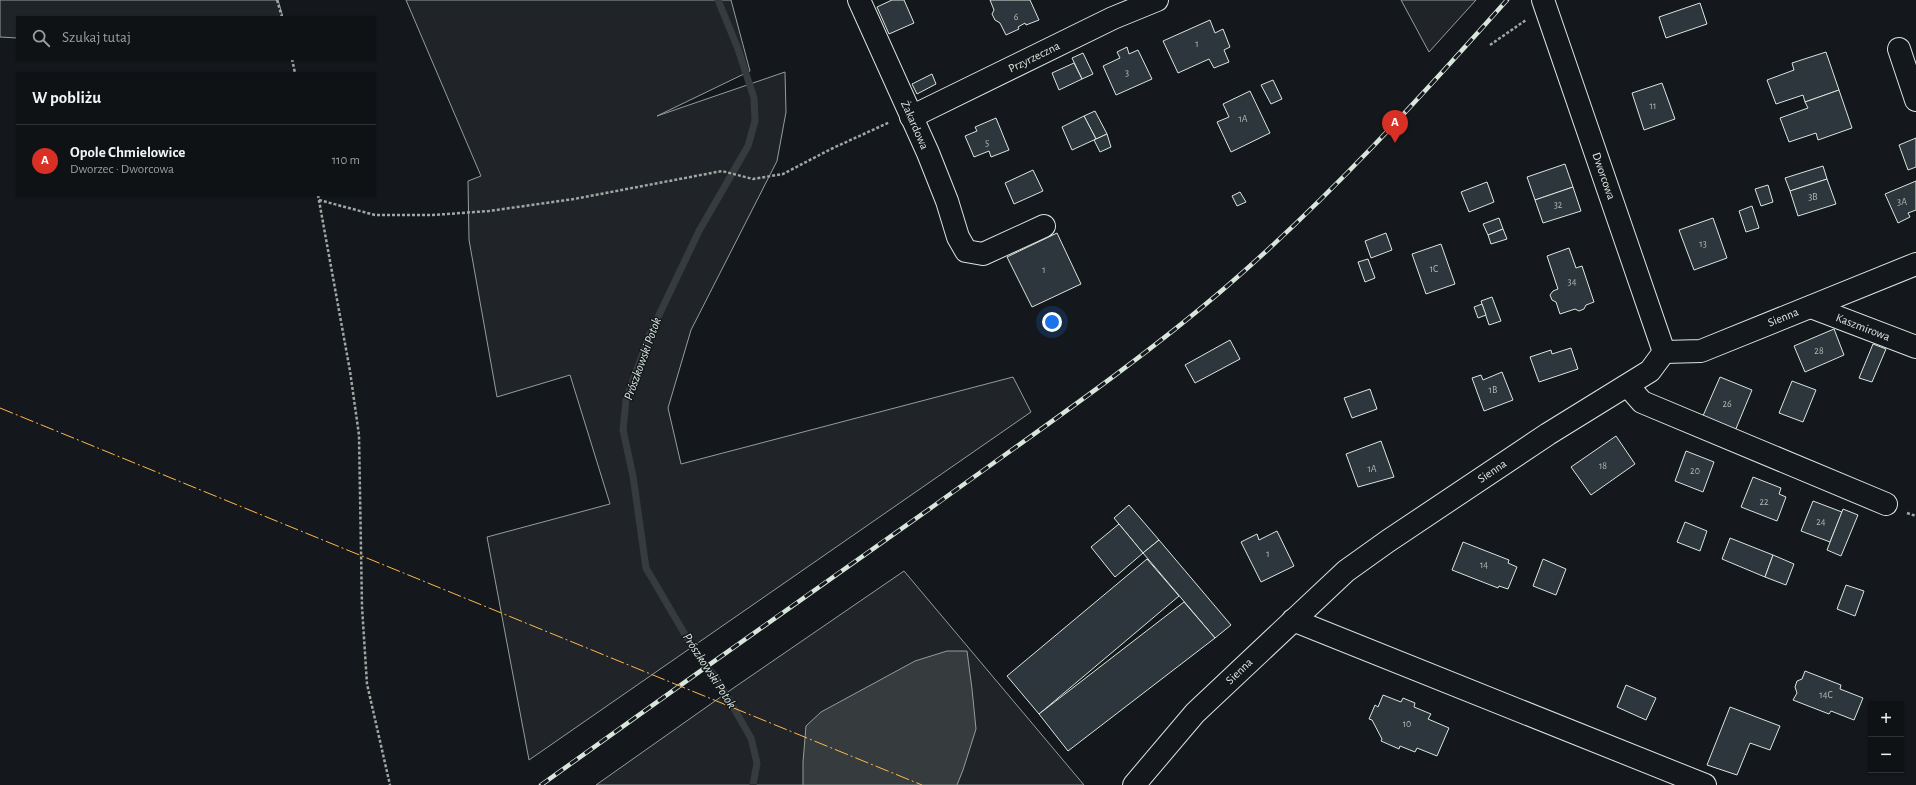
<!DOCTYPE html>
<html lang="pl">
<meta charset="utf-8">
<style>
:root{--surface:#0f1215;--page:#1d2022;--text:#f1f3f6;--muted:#9b9ea0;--line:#2f3234;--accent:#d93025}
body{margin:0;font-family:"Alegreya Sans",sans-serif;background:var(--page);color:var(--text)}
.controls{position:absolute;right:12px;bottom:12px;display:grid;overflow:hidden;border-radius:0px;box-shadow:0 1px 3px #0004}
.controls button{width:36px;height:36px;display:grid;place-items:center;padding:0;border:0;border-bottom:1px solid var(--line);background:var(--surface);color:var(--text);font:20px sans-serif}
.you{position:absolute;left:1052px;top:322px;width:14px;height:14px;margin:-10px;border:3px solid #fff;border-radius:50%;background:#1a73e8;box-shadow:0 0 0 6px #1a73e833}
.badge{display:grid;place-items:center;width:26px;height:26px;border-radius:50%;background:var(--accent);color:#fff;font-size:13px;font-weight:700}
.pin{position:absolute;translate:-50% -33px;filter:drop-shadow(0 1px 2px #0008)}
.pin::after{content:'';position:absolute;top:21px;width:14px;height:12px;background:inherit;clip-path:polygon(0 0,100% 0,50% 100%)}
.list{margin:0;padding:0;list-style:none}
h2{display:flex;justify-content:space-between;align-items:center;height:52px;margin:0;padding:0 16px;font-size:17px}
h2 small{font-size:13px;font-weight:400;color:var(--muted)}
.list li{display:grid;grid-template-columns:26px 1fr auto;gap:12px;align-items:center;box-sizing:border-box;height:72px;padding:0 16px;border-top:1px solid var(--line)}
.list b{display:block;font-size:15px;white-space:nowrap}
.list p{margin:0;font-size:13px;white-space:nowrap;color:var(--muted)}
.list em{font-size:13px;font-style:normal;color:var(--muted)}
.icon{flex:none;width:22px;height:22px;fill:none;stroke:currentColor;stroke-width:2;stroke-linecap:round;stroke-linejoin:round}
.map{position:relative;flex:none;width:1916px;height:785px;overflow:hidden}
.search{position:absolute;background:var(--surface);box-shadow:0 1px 3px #0004;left:16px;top:16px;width:360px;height:44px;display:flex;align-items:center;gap:10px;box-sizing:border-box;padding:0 14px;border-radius:0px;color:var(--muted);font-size:15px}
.panel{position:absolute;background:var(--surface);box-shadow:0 1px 3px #0004;left:16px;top:72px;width:360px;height:124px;border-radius:0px}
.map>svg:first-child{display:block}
.green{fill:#202428;stroke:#939e99}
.water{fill:#363b3e;stroke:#939e99}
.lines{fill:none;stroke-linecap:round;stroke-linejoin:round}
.stream{stroke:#363b3e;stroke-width:7}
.building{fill:#2c363c;stroke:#d8e6dc}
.minor-casing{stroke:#d8e6dc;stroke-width:24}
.path{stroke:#9da8a2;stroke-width:2.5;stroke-dasharray:3 2;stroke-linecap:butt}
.minor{stroke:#14181c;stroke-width:22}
.rail-casing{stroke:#d8e6dc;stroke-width:4.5}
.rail{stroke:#14181c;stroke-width:3;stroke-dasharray:9;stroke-linecap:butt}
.power{stroke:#ffb74d;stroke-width:1;stroke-dasharray:14 3 2 3;stroke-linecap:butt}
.labels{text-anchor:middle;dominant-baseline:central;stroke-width:3;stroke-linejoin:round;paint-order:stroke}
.number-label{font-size:10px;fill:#adbab4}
.street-label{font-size:12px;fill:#d8e6dc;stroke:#14181c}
.water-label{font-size:13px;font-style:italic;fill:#d8e6dc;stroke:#14181c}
</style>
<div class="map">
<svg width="1916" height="785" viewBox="0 0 1916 785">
<rect width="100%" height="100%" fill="#14181c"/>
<g class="green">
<polygon points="0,0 278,0 283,17 17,17 17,38 0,37"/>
<polygon points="406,0 731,0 750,71 657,116 785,72 786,112 777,161 691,330 668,408 681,464 1013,377 1031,412 529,760 487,537 610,504 570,375 497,397 469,240 468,181 481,176"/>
<polygon points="1401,0 1476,0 1429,52"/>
<polygon points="904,571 1084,785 596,785 732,689"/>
</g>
<polygon class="water" points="947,651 967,651 972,689 976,729 963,770 957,785 803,785 803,762 806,726 821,712 915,661"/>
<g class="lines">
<polyline class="stream" points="718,0 738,49 754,98 755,121 748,146 699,231 649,336 626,400 623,430 633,476 646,568 697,655 717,679 751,738 757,763 753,785"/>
</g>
<g class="building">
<polygon points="892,0 904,0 914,23 889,34 877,7"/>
<polygon points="990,0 1030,0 1039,20 1026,25 1025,23 1018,27 1019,29 1006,35 1000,23 995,20 992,14 994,10"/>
<polygon points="1700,3 1707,24 1666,38 1659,17"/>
<polygon points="1210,20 1215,33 1223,29 1230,47 1224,50 1229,62 1214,68 1209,59 1178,73 1163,41"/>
<polygon points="1127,47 1129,54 1138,50 1152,79 1116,95 1103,66 1120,58 1117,52"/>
<polygon points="1826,52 1839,90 1805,102 1803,95 1776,104 1767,80 1794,70 1792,63"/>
<polygon points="1083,53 1093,74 1082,79 1072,58"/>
<polygon points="1074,63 1082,79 1059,90 1052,73"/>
<polygon points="932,74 936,84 917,94 912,84"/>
<polygon points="1273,80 1282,99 1271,104 1261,85"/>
<polygon points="1662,83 1675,119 1644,130 1632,93"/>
<polygon points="1839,90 1852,128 1818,140 1816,133 1789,142 1780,118 1808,108 1805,102"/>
<polygon points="1250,91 1270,133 1231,152 1217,122 1229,117 1223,104"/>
<polygon points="1095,111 1107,134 1096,139 1084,116"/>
<polygon points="1084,116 1096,139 1072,150 1062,127"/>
<polygon points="996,118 1009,150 991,157 989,151 974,157 965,136 977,131 975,127"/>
<polygon points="1107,134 1111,147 1100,152 1094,140"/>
<polygon points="1916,138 1916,167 1908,170 1899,145"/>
<polygon points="1565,164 1573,187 1535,200 1527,177"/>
<polygon points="1823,166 1827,179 1790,191 1785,178"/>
<polygon points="1033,170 1043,191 1014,204 1005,183"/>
<polygon points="1827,179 1836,204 1798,216 1790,191"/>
<polygon points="1916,181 1916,210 1908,213 1910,217 1898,223 1885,194"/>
<polygon points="1487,182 1494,202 1469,212 1461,192"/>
<polygon points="1768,185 1773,202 1761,206 1755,189"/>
<polygon points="1573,187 1581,211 1543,223 1535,200"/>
<polygon points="1240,192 1246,202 1237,206 1232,196"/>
<polygon points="1752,206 1759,228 1746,232 1739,211"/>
<polygon points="1499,218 1503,229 1488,235 1483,224"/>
<polygon points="1713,218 1727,258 1694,270 1679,230"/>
<polygon points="1503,229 1507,239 1491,244 1488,235"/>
<polygon points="1057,233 1081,284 1032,307 1007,257"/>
<polygon points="1386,233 1392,250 1371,258 1365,241"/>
<polygon points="1441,244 1455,284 1426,294 1412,254"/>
<polygon points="1569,248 1576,268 1582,266 1594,302 1586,305 1584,309 1579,311 1575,309 1560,314 1556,302 1552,300 1550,295 1553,291 1558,289 1547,256"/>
<polygon points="1368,259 1375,278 1365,282 1358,262"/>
<polygon points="1492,297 1501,321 1489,325 1481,301"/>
<polygon points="1482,304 1486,315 1478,318 1474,307"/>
<polygon points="1834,329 1844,355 1805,372 1794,346"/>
<polygon points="1230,340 1240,359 1195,383 1185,365"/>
<polygon points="1873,344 1886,349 1872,382 1859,378"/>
<polygon points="1571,348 1578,369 1539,382 1530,357 1551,350 1552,354"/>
<polygon points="1502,372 1513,400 1484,411 1472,378 1481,375 1483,380"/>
<polygon points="1720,377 1752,390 1735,431 1702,418"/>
<polygon points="1792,381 1816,390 1803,422 1779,413"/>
<polygon points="1370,389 1377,409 1352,418 1344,398"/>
<polygon points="1616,436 1635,464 1591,495 1571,467"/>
<polygon points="1381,441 1394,477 1358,487 1346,454"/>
<polygon points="1686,451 1714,462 1703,492 1675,481"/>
<polygon points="1753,477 1781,488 1779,494 1786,497 1777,521 1741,507"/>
<polygon points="1813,501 1842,512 1830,542 1801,531"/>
<polygon points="1129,505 1159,540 1143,553 1114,518"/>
<polygon points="1843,509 1858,515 1841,556 1827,550"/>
<polygon points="1685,522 1707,531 1700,551 1677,542"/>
<polygon points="1119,524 1143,553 1115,577 1091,547"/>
<polygon points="1277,531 1294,566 1261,582 1241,542 1257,534 1259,540"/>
<polygon points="1730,538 1773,555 1765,577 1722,559"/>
<polygon points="1159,540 1231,625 1215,638 1143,553"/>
<polygon points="1463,542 1509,560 1508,563 1517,567 1508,589 1499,586 1498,588 1452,570"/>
<polygon points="1773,555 1794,564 1786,585 1765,577"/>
<polygon points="1147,559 1179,596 1039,714 1007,676"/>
<polygon points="1543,559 1566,569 1556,595 1533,586"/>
<polygon points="1846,585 1864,591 1855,616 1837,609"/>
<polygon points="1184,602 1215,638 1068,751 1039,714"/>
<polygon points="1805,671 1841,685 1840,689 1863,698 1854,720 1831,711 1829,714 1793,700 1797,693 1795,687 1797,681 1802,679"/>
<polygon points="1626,685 1656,698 1646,720 1617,707"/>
<polygon points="1383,695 1401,702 1403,698 1415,703 1414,707 1431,714 1428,719 1449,728 1437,756 1417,748 1415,752 1400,746 1399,749 1381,741 1382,739 1372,720 1369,719 1375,705 1378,707"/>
<polygon points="1730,707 1780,726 1770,750 1750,743 1737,775 1707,765"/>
</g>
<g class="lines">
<defs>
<g id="minor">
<polyline points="859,0 928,153 947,201 958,237 966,251 983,254 1044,226"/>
<polyline points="1543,0 1664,352"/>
<polyline points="1899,49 1916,100"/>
<polyline points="911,117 1113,18 1157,0"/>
<polyline points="1811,307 1916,347"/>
<polyline points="1664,352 1701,351 1916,264"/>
<polyline points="1628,386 1642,402 1886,504"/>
<polyline points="1293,620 1705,785"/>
<polyline points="1134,785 1195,713 1346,571 1388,541 1548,434 1650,371 1664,352"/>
</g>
</defs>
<use href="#minor" class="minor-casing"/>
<g class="path">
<polyline points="277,0 282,17"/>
<polyline points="1490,45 1526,20"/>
<polyline points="292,59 295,73"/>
<polyline points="318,195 350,371 359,435 362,607 367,684 390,785"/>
<polyline points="319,200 375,215 433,215 489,211 574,199 722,171 753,179 783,174 831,149 890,122"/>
<polyline points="1907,513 1916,516"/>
</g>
<use href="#minor" class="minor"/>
<defs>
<path id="rail" d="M541,785C672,691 803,598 935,505C1033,434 1134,366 1226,287C1328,199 1418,100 1507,0"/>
</defs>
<use href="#rail" class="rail-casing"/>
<use href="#rail" class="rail"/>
<polyline class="power" points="0,408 922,785"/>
</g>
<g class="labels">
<g class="number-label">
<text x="1016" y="17">6</text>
<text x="1197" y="44">1</text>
<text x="1127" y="73">3</text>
<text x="1653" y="106">11</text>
<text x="1243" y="119">1A</text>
<text x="987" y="143">5</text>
<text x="1813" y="197">3B</text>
<text x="1902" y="202">3A</text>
<text x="1558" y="205">32</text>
<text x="1703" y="244">13</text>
<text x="1434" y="269">1C</text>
<text x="1044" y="270">1</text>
<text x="1572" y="282">34</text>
<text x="1819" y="351">28</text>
<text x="1493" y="390">1B</text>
<text x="1727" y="404">26</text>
<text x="1603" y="466">18</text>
<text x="1372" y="469">1A</text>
<text x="1695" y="471">20</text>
<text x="1764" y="502">22</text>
<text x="1821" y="522">24</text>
<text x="1268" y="554">1</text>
<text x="1484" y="565">14</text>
<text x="1826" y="695">14C</text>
<text x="1407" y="724">10</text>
</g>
<g class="street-label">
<text transform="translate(1034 57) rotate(-26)">Przyrzeczna</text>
<text transform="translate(915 125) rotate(66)">Żakardowa</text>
<text transform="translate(1604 176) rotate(71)">Dworcowa</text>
<text transform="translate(1783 317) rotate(-22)">Sienna</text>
<text transform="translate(1863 327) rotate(21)">Kaszmirowa</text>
<text transform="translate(1492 471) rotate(-34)">Sienna</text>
<text transform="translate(1239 671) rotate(-44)">Sienna</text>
</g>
<g class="water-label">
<text transform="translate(643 359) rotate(-70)">Prószkowski Potok</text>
<text transform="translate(709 671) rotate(57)">Prószkowski Potok</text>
</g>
</g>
</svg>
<div class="controls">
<button>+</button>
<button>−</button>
</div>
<div class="you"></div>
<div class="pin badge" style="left:1395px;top:143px">A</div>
<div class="search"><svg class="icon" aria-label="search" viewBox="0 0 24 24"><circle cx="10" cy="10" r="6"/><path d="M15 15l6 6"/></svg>Szukaj tutaj</div>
<section class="panel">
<h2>W pobliżu<small></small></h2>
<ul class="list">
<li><span class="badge">A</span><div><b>Opole Chmielowice</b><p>Dworzec · Dworcowa</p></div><em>110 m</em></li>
</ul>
</section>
</div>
